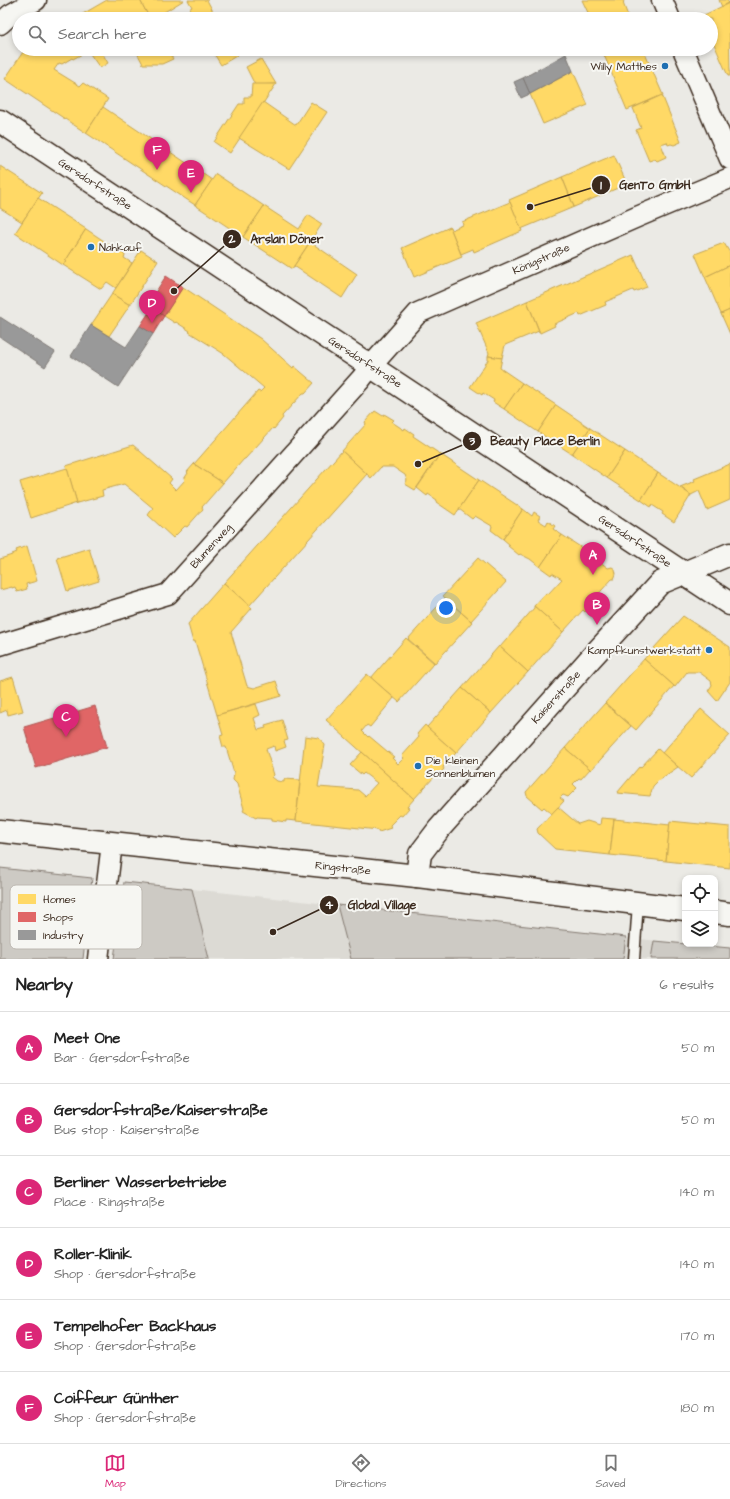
<!DOCTYPE html>
<meta charset="utf-8">
<style>
:root{--surface:#fff;--page:#f2f2f2;--text:#222;--muted:#767676;--line:#e0e0e0;--accent:#db2777}
body{margin:0;font-family:"Architects Daughter",sans-serif;background:var(--page);color:var(--text)}
.controls{position:absolute;right:12px;bottom:12px;display:grid;overflow:hidden;border-radius:8px;box-shadow:0 2px 6px #0003}
.controls button{width:36px;height:36px;display:grid;place-items:center;padding:0;border:0;border-bottom:1px solid var(--line);background:var(--surface);color:var(--text);font:20px sans-serif}
.you{position:absolute;left:446px;top:608px;width:14px;height:14px;margin:-10px;border:3px solid #fff;border-radius:50%;background:#1a73e8;box-shadow:0 0 0 6px #1a73e833}
.badge{display:grid;place-items:center;width:26px;height:26px;border-radius:50%;background:var(--accent);color:#fff;font-size:13px;font-weight:700}
.pin{position:absolute;translate:-50% -33px;filter:drop-shadow(0 1px 2px #0008)}
.pin::after{content:'';position:absolute;top:21px;width:14px;height:12px;background:inherit;clip-path:polygon(0 0,100% 0,50% 100%)}
.list{margin:0;padding:0;list-style:none}
h2{display:flex;justify-content:space-between;align-items:center;height:52px;margin:0;padding:0 16px;font-size:17px}
h2 small{font-size:13px;font-weight:400;color:var(--muted)}
.list li{display:grid;grid-template-columns:26px 1fr auto;gap:12px;align-items:center;box-sizing:border-box;height:72px;padding:0 16px;border-top:1px solid var(--line)}
.list b{display:block;font-size:15px;white-space:nowrap}
.list p{margin:0;font-size:13px;white-space:nowrap;color:var(--muted)}
.list em{font-size:13px;font-style:normal;color:var(--muted)}
.icon{flex:none;width:22px;height:22px;fill:none;stroke:currentColor;stroke-width:2;stroke-linecap:round;stroke-linejoin:round}
.map{position:relative;flex:none;width:730px;height:959px;overflow:hidden}
.search{position:absolute;background:var(--surface);box-shadow:0 2px 6px #0003;left:12px;right:12px;top:12px;height:44px;display:flex;align-items:center;gap:10px;box-sizing:border-box;padding:0 14px;border-radius:22px;color:var(--muted);font-size:15px}
.sheet{height:484px;background:var(--surface)}
nav{display:flex;justify-content:space-around;align-items:center;box-sizing:border-box;height:56px;border-top:1px solid var(--line);background:var(--surface);font-size:11px;color:var(--muted)}
nav a{display:grid;justify-items:center;gap:2px}
nav .on{color:var(--accent)}
.map>svg:first-child{display:block}
.built{fill:#dcdad4}
.green{fill:#cdcac4;stroke:#847a71}
.homes{fill:#ffd966;stroke:#c4a450}
.shops{fill:#e06666;stroke:#ae5450}
.industry{fill:#999;stroke:#7d7874}
.lines{fill:none;stroke-linecap:round;stroke-linejoin:round}
.service-casing{stroke:#3b2a1e;stroke-width:13}
.minor-casing{stroke:#3b2a1e;stroke-width:23}
.tertiary-casing{stroke:#3b2a1e;stroke-width:25}
.secondary-casing{stroke:#3b2a1e;stroke-width:25}
.service{stroke:#f6f6f2;stroke-width:10}
.minor{stroke:#f6f6f2;stroke-width:20}
.tertiary{stroke:#f6f6f2;stroke-width:22}
.secondary{stroke:#f6f6f2;stroke-width:22}
.poi-dot{fill:#1f6fb2;stroke:#f6f6f2;stroke-width:1.5}
.labels{text-anchor:middle;dominant-baseline:central;stroke-width:4;stroke-linejoin:round;paint-order:stroke}
.poi-label{font-size:11px;fill:#3b2a1e;stroke:#f6f6f2;text-anchor:end}
.street-label{font-size:11px;fill:#3b2a1e;stroke:#f6f6f2}
.key{fill:#f6f6f2;stroke:#beb9b2;stroke-width:1}
.key-label{font-size:11px;fill:#3b2a1e}
.leader{fill:none;stroke:#3b2a1e;stroke-width:1.5}
.callout-dot{fill:#3b2a1e;stroke:#f6f6f2;stroke-width:1.5}
.mark-label{font-size:12px;text-anchor:middle;font-weight:bold;fill:#fff}
.callout-label{font-size:12px;text-anchor:middle;font-weight:bold;fill:#3b2a1e;stroke:#f6f6f2;stroke-width:4;stroke-linejoin:round;paint-order:stroke}
</style>
<div class="map">
<svg width="730" height="959" viewBox="0 0 730 959">
<rect width="100%" height="100%" fill="#ebeae5"/>
<filter id="ink" filterUnits="userSpaceOnUse"><feTurbulence type="fractalNoise" baseFrequency=".025" numOctaves="2"/><feDisplacementMap in="SourceGraphic" scale="8" xChannelSelector="R" yChannelSelector="G"/><feConvolveMatrix kernelMatrix="1 2 1 2 8 2 1 2 1" color-interpolation-filters="sRGB"/></filter>
<g filter="url(#ink)">
<polygon class="built" points="192,889 685,944 730,948 730,959 209,959"/>
<g class="green">
<polygon points="0,868 92,878 83,959 0,959"/>
<polygon points="124,882 192,889 209,959 114,959"/>
<polygon points="337,905 626,937 623,959 351,959"/>
<polygon points="654,941 730,948 730,959 651,959"/>
</g>
<g class="homes">
<polygon points="107,0 140,0 150,19 83,19 81,15"/>
<polygon points="140,0 184,0 153,19 150,19"/>
<polygon points="188,0 207,0 217,19 195,19 189,9 192,7"/>
<polygon points="582,0 623,0 624,2 623,3 628,16 630,16 632,19 591,19"/>
<polygon points="719,0 727,0 729,3 722,7"/>
<polygon points="729,3 730,76 728,76 711,37 711,19 703,19 702,16"/>
<polygon points="81,15 83,19 73,19"/>
<polygon points="25,49 100,49 108,63 100,68 88,51 73,59 72,58 62,64 59,63 54,70 80,86 83,83 108,99 86,133 5,79"/>
<polygon points="135,49 167,49 173,59 162,64 143,64"/>
<polygon points="211,49 234,49 238,55 221,65"/>
<polygon points="605,49 614,49 607,53"/>
<polygon points="614,49 643,49 663,95 627,110 604,55"/>
<polygon points="261,59 276,84 255,85 246,67"/>
<polygon points="573,71 588,105 543,124 530,94"/>
<polygon points="252,84 276,84 230,153 214,142 239,104 244,104 244,97 251,97"/>
<polygon points="662,95 681,142 674,145 671,144 668,145 667,142 661,144 666,157 657,161 655,159 649,161 636,130 641,128 633,108"/>
<polygon points="263,102 296,125 311,102 327,112 289,169 239,138"/>
<polygon points="103,107 212,180 195,205 86,133"/>
<polygon points="614,155 627,184 574,207 562,177"/>
<polygon points="0,166 42,193 22,222 0,208"/>
<polygon points="216,174 264,206 243,237 195,205"/>
<polygon points="562,177 574,207 521,229 509,200"/>
<polygon points="38,198 86,229 63,265 15,233"/>
<polygon points="510,202 522,231 474,252 473,249 461,254 451,230 463,225 462,222"/>
<polygon points="264,206 299,229 308,215 322,224 292,269 243,237"/>
<polygon points="450,227 462,257 414,277 402,248"/>
<polygon points="86,229 125,255 124,258 132,263 116,288 107,282 101,289 63,265"/>
<polygon points="310,242 357,274 342,298 294,266"/>
<polygon points="724,243 730,253 730,265 705,277 695,254"/>
<polygon points="141,250 158,261 130,305 112,294"/>
<polygon points="633,255 647,287 634,292 633,290 605,302 606,305 580,316 579,313 554,324 555,326 540,333 527,301"/>
<polygon points="730,265 730,310 721,314 705,277"/>
<polygon points="183,287 261,339 293,368 294,366 314,383 305,393 303,393 282,416 283,418 274,429 273,428 255,448 245,459 244,459 223,483 194,464 258,391 260,392 264,388 224,354 189,332 190,331 176,322 175,323 164,316"/>
<polygon points="112,294 130,305 109,336 91,325"/>
<polygon points="527,301 539,331 505,345 502,358 488,356 489,353 476,323"/>
<polygon points="730,310 730,334 721,314"/>
<polygon points="488,356 502,358 500,368 522,383 504,409 493,402 494,400 483,393 482,395 470,387 488,360"/>
<polygon points="522,383 556,405 538,432 504,409"/>
<polygon points="556,405 590,428 572,454 538,432"/>
<polygon points="375,411 383,416 384,414 394,420 392,422 404,430 405,428 414,434 413,436 440,454 415,490 405,484 407,480 405,475 393,467 381,467 371,478 342,451 366,424 365,422"/>
<polygon points="590,428 625,451 607,478 572,454"/>
<polygon points="133,445 172,479 169,483 176,490 185,480 184,479 188,473 187,472 194,464 223,483 202,507 203,509 187,527 185,526 173,538 148,515 153,508 124,484 102,490 103,496 77,503 66,466"/>
<polygon points="342,451 367,474 249,606 224,583"/>
<polygon points="625,451 658,473 641,500 607,478"/>
<polygon points="440,454 479,480 455,515 436,502 437,500 428,494 427,496 417,488"/>
<polygon points="730,464 730,500 707,510 699,491 691,495 680,487 695,481 694,479"/>
<polygon points="67,468 77,503 31,518 20,482"/>
<polygon points="658,473 691,495 674,522 662,514 663,512 652,505 651,507 641,500"/>
<polygon points="479,480 523,509 503,539 491,530 492,526 475,516 472,519 459,509"/>
<polygon points="523,509 532,516 534,512 540,516 538,520 546,525 548,521 555,526 553,529 562,535 540,567 530,559 520,554 519,555 508,546 510,545 503,539"/>
<polygon points="562,535 585,550 586,549 596,556 595,558 608,568 612,567 615,569 616,574 614,579 612,579 591,602 593,604 585,612 583,610 563,632 534,606 546,593 548,594 562,579 552,573 551,575 540,567"/>
<polygon points="27,546 37,581 26,584 27,589 17,592 15,587 12,588 12,587 0,590 0,559 12,555 12,554 17,552 16,550"/>
<polygon points="89,548 99,581 67,591 57,558"/>
<polygon points="478,558 506,582 471,621 443,596"/>
<polygon points="224,583 252,608 231,632 247,686 254,688 276,681 281,696 217,715 195,641 193,642 188,624"/>
<polygon points="445,598 472,622 435,663 408,639"/>
<polygon points="534,606 563,632 528,672 500,647 534,608"/>
<polygon points="683,616 730,647 730,682 717,701 708,691 712,685 711,681 699,672 687,672 675,687 644,659"/>
<polygon points="406,638 434,663 399,702 371,678"/>
<polygon points="499,646 528,672 491,713 462,688"/>
<polygon points="644,659 674,686 636,730 605,703"/>
<polygon points="367,674 394,698 370,727 367,725 362,731 368,737 369,736 394,757 392,758 398,764 404,758 402,756 419,737 417,734 425,725 456,753 443,767 444,769 437,777 435,776 414,799 326,720"/>
<polygon points="13,677 23,711 8,715 7,710 0,713 0,681"/>
<polygon points="462,688 491,713 456,753 427,727"/>
<polygon points="605,703 631,726 591,770 565,748"/>
<polygon points="256,704 260,715 254,718 258,730 266,728 265,725 282,720 288,740 284,741 286,747 275,751 274,746 266,749 274,775 272,777 277,781 284,782 284,779 300,780 296,821 286,820 286,822 272,820 272,818 257,817 256,818 243,811 244,809 237,784 233,780 234,773 226,747 223,747 220,736 223,735 217,715"/>
<polygon points="701,709 730,735 691,778 662,753"/>
<polygon points="305,736 319,738 325,745 318,787 358,790 365,796 377,783 364,773 362,775 350,765 362,752 414,799 407,807 409,808 402,816 400,815 390,825 391,828 379,832 378,830 296,821"/>
<polygon points="565,748 590,769 581,779 579,778 573,784 577,788 568,797 563,795 560,798 564,801 552,814 544,807 542,809 527,796 526,792"/>
<polygon points="658,749 678,767 659,780 653,786 650,796 617,793 639,767 640,768"/>
<polygon points="558,807 578,824 587,821 600,825 601,818 614,819 610,855 555,849 538,833 537,829"/>
<polygon points="614,819 670,825 666,861 610,855"/>
<polygon points="670,821 730,827 730,868 666,861"/>
</g>
<g class="shops">
<polygon points="166,276 183,287 164,316 147,305"/>
<polygon points="152,308 164,316 153,334 140,326"/>
<polygon points="95,706 107,747 36,768 24,727"/>
</g>
<g class="industry">
<polygon points="566,54 573,71 530,94 523,78"/>
<polygon points="523,78 530,94 521,98 514,82"/>
<polygon points="0,317 55,352 45,367 0,337"/>
<polygon points="91,325 126,347 140,326 153,334 118,387 71,356"/>
</g>
<g class="lines">
<defs>
<polyline id="service" points="634,959 638,903"/>
<g id="minor">
<polyline points="662,0 670,19"/>
<polyline points="0,24 10,15 36,0"/>
<polyline points="683,49 730,159"/>
<polyline points="0,645 168,594 361,379 371,366 418,313 637,217 730,178"/>
<polyline points="98,959 112,843"/>
</g>
<g id="tertiary">
<polyline points="0,121 730,604"/>
<polyline points="417,876 420,854 439,829 591,658 660,583 730,554"/>
</g>
<g id="secondary">
<polyline points="0,831 417,876 685,909"/>
<polyline points="715,912 730,914"/>
</g>
</defs>
<use href="#service" class="service-casing"/>
<use href="#minor" class="minor-casing"/>
<use href="#tertiary" class="tertiary-casing"/>
<use href="#secondary" class="secondary-casing"/>
<use href="#service" class="service"/>
<use href="#minor" class="minor"/>
<use href="#tertiary" class="tertiary"/>
<use href="#secondary" class="secondary"/>
</g>
</g>
<g class="poi-dot">
<circle cx="665" cy="66" r="4"/>
<circle cx="91" cy="247" r="4"/>
<circle cx="709" cy="650" r="4"/>
<circle cx="418" cy="766" r="4"/>
</g>
<g class="labels">
<g class="poi-label">
<text x="657" y="66">Willy Matthes</text>
<text x="99" y="247" text-anchor="start">Nahkauf</text>
<text x="701" y="650">Kampfkunstwerkstatt</text>
<text x="426" y="760" text-anchor="start">Die kleinen<tspan x="426" dy="13">Sonnenblumen</tspan></text>
</g>
<g class="street-label">
<text transform="translate(95 184) rotate(33)">Gersdorfstraße</text>
<text transform="translate(541 259) rotate(-24)">Königstraße</text>
<text transform="translate(365 362) rotate(33)">Gersdorfstraße</text>
<text transform="translate(635 541) rotate(34)">Gersdorfstraße</text>
<text transform="translate(211 546) rotate(-48)">Blumenweg</text>
<text transform="translate(556 697) rotate(-48)">Kaiserstraße</text>
<text transform="translate(343 868) rotate(6)">Ringstraße</text>
</g>
</g>
<rect x="10" y="885" width="132" height="64" rx="6" class="key"/>
<rect x="18" y="894" width="18" height="10" fill="#ffd966"/>
<rect x="18" y="912" width="18" height="10" fill="#e06666"/>
<rect x="18" y="930" width="18" height="10" fill="#999"/>
<g class="key-label">
<text x="43" y="903">Homes</text>
<text x="43" y="921">Shops</text>
<text x="43" y="939">Industry</text>
</g>
<path class="leader" d="M530 207L601 185M174 291L232 239M418 464L472 441M273 932L329 905"/>
<g class="callout-dot">
<circle cx="530" cy="207" r="4"/>
<circle cx="174" cy="291" r="4"/>
<circle cx="418" cy="464" r="4"/>
<circle cx="273" cy="932" r="4"/>
<circle cx="601" cy="185" r="10"/>
<circle cx="232" cy="239" r="10"/>
<circle cx="472" cy="441" r="10"/>
<circle cx="329" cy="905" r="10"/>
</g>
<g class="mark-label">
<text x="601" y="189">1</text>
<text x="232" y="243">2</text>
<text x="472" y="445">3</text>
<text x="329" y="909">4</text>
</g>
<g class="callout-label">
<text x="655" y="189">GenTo GmbH</text>
<text x="287" y="243">Arslan Döner</text>
<text x="545" y="445">Beauty Place Berlin</text>
<text x="382" y="909">Global Village</text>
</g>
</svg>
<div class="controls">
<button><svg class="icon" aria-label="locate" viewBox="0 0 24 24"><circle cx="12" cy="12" r="6"/><path d="M12 2v4M12 18v4M2 12h4M18 12h4"/></svg></button>
<button><svg class="icon" aria-label="layers" viewBox="0 0 24 24"><path d="M12 4l9 5-9 5-9-5zM3 14l9 5 9-5"/></svg></button>
</div>
<div class="you"></div>
<div class="pin badge" style="left:593px;top:575px">A</div>
<div class="pin badge" style="left:597px;top:625px">B</div>
<div class="pin badge" style="left:66px;top:737px">C</div>
<div class="pin badge" style="left:152px;top:323px">D</div>
<div class="pin badge" style="left:191px;top:193px">E</div>
<div class="pin badge" style="left:157px;top:170px">F</div>
<div class="search"><svg class="icon" aria-label="search" viewBox="0 0 24 24"><circle cx="10" cy="10" r="6"/><path d="M15 15l6 6"/></svg>Search here</div>
</div>
<section class="sheet">
<h2>Nearby<small>6 results</small></h2>
<ul class="list">
<li><span class="badge">A</span><div><b>Meet One</b><p>Bar · Gersdorfstraße</p></div><em>50 m</em></li>
<li><span class="badge">B</span><div><b>Gersdorfstraße/Kaiserstraße</b><p>Bus stop · Kaiserstraße</p></div><em>50 m</em></li>
<li><span class="badge">C</span><div><b>Berliner Wasserbetriebe</b><p>Place · Ringstraße</p></div><em>140 m</em></li>
<li><span class="badge">D</span><div><b>Roller-Klinik</b><p>Shop · Gersdorfstraße</p></div><em>140 m</em></li>
<li><span class="badge">E</span><div><b>Tempelhofer Backhaus</b><p>Shop · Gersdorfstraße</p></div><em>170 m</em></li>
<li><span class="badge">F</span><div><b>Coiffeur Günther</b><p>Shop · Gersdorfstraße</p></div><em>180 m</em></li>
</ul>
</section>
<nav>
<a class="on"><svg class="icon" aria-label="map" viewBox="0 0 24 24"><path d="M3 6l6-2 6 2 6-2v14l-6 2-6-2-6 2zM9 4v14M15 6v14"/></svg>Map</a>
<a><svg class="icon" aria-label="directions" viewBox="0 0 24 24"><path d="M12 3l9 9-9 9-9-9zM9 14v-3h6M13 9l2 2-2 2"/></svg>Directions</a>
<a><svg class="icon" aria-label="saved" viewBox="0 0 24 24"><path d="M7 4h10v16l-5-4-5 4z"/></svg>Saved</a>
</nav>
